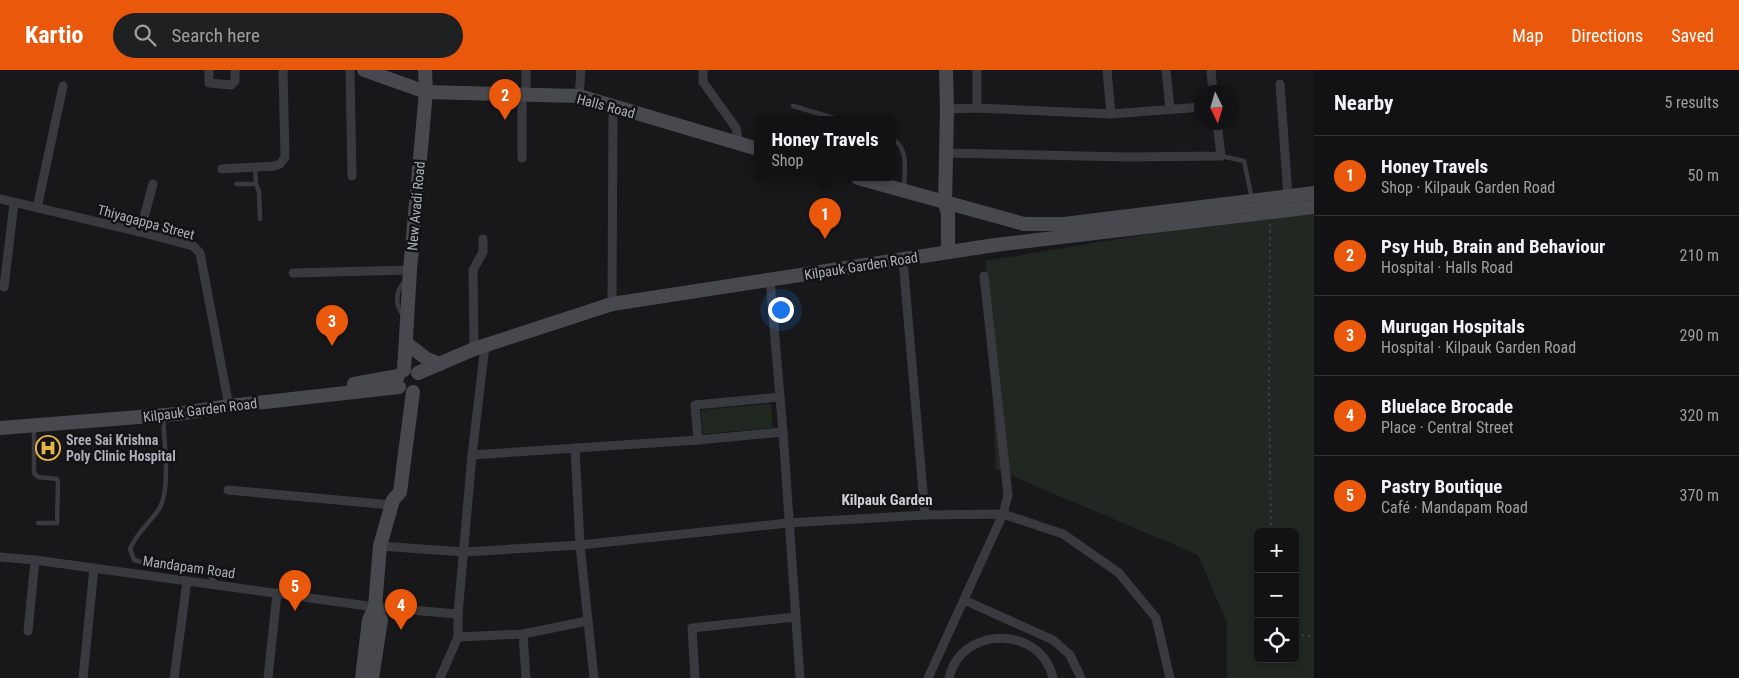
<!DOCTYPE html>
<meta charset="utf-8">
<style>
:root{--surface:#121214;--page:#1f2022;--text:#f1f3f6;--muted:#9c9ea0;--line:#313234;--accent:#ea580c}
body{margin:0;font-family:"Roboto Condensed",sans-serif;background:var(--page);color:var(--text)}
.controls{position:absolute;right:15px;bottom:15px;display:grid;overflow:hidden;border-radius:8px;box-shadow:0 2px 8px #0003}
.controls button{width:45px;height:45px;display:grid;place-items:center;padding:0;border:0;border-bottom:1px solid var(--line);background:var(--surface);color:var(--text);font:25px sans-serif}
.compass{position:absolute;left:1194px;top:15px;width:45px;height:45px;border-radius:50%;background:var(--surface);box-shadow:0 2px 8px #0003;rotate:175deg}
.you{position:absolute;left:780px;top:239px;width:18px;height:18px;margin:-12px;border:4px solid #fff;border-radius:50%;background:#1a73e8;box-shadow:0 0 0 8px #1a73e833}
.badge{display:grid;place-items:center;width:32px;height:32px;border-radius:50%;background:var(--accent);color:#fff;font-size:16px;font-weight:700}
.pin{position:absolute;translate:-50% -41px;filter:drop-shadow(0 1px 2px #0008)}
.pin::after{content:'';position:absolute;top:26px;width:18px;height:15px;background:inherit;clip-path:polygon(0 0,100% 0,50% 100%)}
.popup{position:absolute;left:754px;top:46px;width:142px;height:65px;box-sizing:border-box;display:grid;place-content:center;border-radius:8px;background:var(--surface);filter:drop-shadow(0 1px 4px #0005);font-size:16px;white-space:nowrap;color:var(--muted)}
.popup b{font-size:19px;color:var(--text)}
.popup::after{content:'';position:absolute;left:50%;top:100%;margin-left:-10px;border:10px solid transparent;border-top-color:var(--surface)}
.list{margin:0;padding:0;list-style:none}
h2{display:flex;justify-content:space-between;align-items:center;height:65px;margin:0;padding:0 20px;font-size:21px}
h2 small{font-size:16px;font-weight:400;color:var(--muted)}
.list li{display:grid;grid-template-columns:32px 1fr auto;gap:15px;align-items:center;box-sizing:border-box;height:80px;padding:0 20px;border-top:1px solid var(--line)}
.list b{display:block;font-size:19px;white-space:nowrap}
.list p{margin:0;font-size:16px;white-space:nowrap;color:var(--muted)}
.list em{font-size:16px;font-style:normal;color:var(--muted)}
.icon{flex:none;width:28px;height:28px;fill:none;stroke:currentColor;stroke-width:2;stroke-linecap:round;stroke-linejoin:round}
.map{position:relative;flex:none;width:1314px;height:608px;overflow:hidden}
header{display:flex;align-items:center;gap:30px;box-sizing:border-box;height:70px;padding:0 25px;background:var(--accent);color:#fff}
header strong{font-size:24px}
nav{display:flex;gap:28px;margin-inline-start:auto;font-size:18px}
.search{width:350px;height:45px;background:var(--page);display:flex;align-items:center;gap:12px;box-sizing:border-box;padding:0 18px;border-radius:28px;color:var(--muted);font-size:19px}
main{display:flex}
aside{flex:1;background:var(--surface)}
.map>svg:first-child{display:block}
.green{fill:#202821;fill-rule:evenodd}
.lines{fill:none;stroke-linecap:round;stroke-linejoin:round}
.path{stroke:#3f4146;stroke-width:2;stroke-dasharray:2.5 4;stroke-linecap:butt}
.lane{stroke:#393a3f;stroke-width:4.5}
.street{stroke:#393a3f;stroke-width:9}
.secondary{stroke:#47494e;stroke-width:14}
.labels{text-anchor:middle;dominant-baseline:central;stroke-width:5;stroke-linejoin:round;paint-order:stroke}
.street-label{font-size:14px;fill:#abafb9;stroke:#131315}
.poi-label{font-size:14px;font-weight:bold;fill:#abafb9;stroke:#131315;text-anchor:start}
.neighbourhood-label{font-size:15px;font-weight:bold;fill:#ccced5;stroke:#131315}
</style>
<header>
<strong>Kartio</strong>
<div class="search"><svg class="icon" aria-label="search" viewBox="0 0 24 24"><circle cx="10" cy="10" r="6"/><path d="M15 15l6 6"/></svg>Search here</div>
<nav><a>Map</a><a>Directions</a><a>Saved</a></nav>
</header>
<main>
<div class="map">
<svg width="1314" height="608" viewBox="0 0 1314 608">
<rect width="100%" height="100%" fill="#18181a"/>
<g class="green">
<path d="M1314,140V608H1227V553L1198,485L996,399L986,191L1287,141ZM1258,462H1295V589H1258Z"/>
<polygon points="771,334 773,358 703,364 701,340"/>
</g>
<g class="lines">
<g class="path">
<polyline points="1270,154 1269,327 1271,462"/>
<polyline points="1295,565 1314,566"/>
</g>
<g class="lane">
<polyline points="793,36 841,50"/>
<path d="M892,68C910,80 904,101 904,119"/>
<polyline points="1221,86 1244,91 1252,129"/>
<polyline points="255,97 256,114"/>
<polyline points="236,114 256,114 259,122 260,149"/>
<path d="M404,246C394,236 395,218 407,210"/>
<path d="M163,347C164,370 171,420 159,439C150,453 136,463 130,479L134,490L152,495L193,498L206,502L217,514"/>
<polyline points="34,357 34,403 38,407 57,409 58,412 57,453 38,453"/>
</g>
<g class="street">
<polyline points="209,0 209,13 231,15 235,11 235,0"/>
<polyline points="350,0 352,106"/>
<polyline points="526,0 526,26"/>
<polyline points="703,0 703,12 736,58 739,74"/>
<polyline points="1107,0 1111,44"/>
<polyline points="1166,0 1170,39"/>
<polyline points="1211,1 1213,22"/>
<polyline points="1280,14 1288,126"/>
<polyline points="522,25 522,88"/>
<polyline points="579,26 581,0"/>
<polyline points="977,38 977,0"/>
<polyline points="947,39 977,38 1111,44 1202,37"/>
<polyline points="946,83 1127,87 1221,86 1217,52"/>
<polyline points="222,99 274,96 280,94 285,87 283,0"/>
<polyline points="0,129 140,162 193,176 200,183 229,336"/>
<polyline points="37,138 63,16"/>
<polyline points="140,162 153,114"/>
<polyline points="903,190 925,445"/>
<polyline points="293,203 410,200"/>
<polyline points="770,210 783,362 800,608"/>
<polyline points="4,217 14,133"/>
<polyline points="612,234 613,36"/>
<polyline points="474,279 473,200 483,182 483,169"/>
<polyline points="698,370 695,335 780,327"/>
<polyline points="575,378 580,475 594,608"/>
<polyline points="472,385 698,370 783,362"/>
<polyline points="228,420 392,435"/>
<polyline points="380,476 464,482 580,475 788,453 925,445 1003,444 1063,464 1119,503 1156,548 1170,608"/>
<polyline points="0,487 35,490 375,537 458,544"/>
<polyline points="964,530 1053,570 1070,585 1081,608"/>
<polyline points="28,561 35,490"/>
<polyline points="523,564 526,608"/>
<polyline points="458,567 523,564 587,551"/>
<polyline points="83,608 94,498"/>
<polyline points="174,608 187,511"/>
<polyline points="268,608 277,523"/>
<polyline points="440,608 458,567 458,544 472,385 485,276"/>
<polyline points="695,608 692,558 795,547"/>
<polyline points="928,608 1003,444 1008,425 984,206"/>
<path d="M949,608C961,555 1041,555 1053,608"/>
</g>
<g class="secondary">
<polyline points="364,0 426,22 579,26 758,79"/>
<polyline points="946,0 947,39 945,133 948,144 948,182"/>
<polyline points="858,108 1024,154 1064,154 1314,123"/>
<polyline points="406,273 427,289 440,294"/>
<polyline points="404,300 410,200 426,22 425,0"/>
<polyline points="418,303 474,279 612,234 995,175 1314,137"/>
<polyline points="354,314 398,306"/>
<polyline points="0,358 177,344 229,336 399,317"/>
<polyline points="362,608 369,550 375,537 380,476 393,430 400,422 413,322"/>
<polyline points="372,608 381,550 375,537"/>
</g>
</g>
<defs>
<symbol id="hospital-ring" viewBox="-11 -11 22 22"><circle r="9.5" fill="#131315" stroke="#e5b645" stroke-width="1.5"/><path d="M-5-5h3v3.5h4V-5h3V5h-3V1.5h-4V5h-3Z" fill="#e5b645"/></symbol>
</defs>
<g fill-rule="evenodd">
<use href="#hospital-ring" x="34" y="364" width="28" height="28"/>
</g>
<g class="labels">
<g class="street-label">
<text transform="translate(606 36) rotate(15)">Halls Road</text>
<text transform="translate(416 136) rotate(-85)">New Avadi Road</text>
<text transform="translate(146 152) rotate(15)">Thiyagappa Street</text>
<text transform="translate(861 196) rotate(-9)">Kilpauk Garden Road</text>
<text transform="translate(200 340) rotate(-7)">Kilpauk Garden Road</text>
<text transform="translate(189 497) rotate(8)">Mandapam Road</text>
</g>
<g class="poi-label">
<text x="66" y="370">Sree Sai Krishna<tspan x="66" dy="16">Poly Clinic Hospital</tspan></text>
</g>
<g class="neighbourhood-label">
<text x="887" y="430">Kilpauk Garden</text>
</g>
</g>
</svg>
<div class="controls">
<button>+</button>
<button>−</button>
<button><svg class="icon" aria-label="locate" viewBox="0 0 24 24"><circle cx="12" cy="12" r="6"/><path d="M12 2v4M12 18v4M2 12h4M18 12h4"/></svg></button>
</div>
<svg class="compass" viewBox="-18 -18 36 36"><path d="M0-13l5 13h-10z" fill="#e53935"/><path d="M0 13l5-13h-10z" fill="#9c9ea0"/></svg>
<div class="you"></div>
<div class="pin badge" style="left:825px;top:169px">1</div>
<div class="popup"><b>Honey Travels</b>Shop</div>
<div class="pin badge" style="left:505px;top:50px">2</div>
<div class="pin badge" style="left:332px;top:276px">3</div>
<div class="pin badge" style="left:401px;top:560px">4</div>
<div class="pin badge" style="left:295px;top:541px">5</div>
</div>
<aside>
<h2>Nearby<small>5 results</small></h2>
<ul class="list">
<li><span class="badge">1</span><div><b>Honey Travels</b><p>Shop · Kilpauk Garden Road</p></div><em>50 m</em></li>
<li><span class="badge">2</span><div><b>Psy Hub, Brain and Behaviour</b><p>Hospital · Halls Road</p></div><em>210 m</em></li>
<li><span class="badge">3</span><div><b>Murugan Hospitals</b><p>Hospital · Kilpauk Garden Road</p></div><em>290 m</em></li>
<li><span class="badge">4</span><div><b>Bluelace Brocade</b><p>Place · Central Street</p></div><em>320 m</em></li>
<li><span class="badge">5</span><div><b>Pastry Boutique</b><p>Café · Mandapam Road</p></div><em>370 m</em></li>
</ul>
</aside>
</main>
